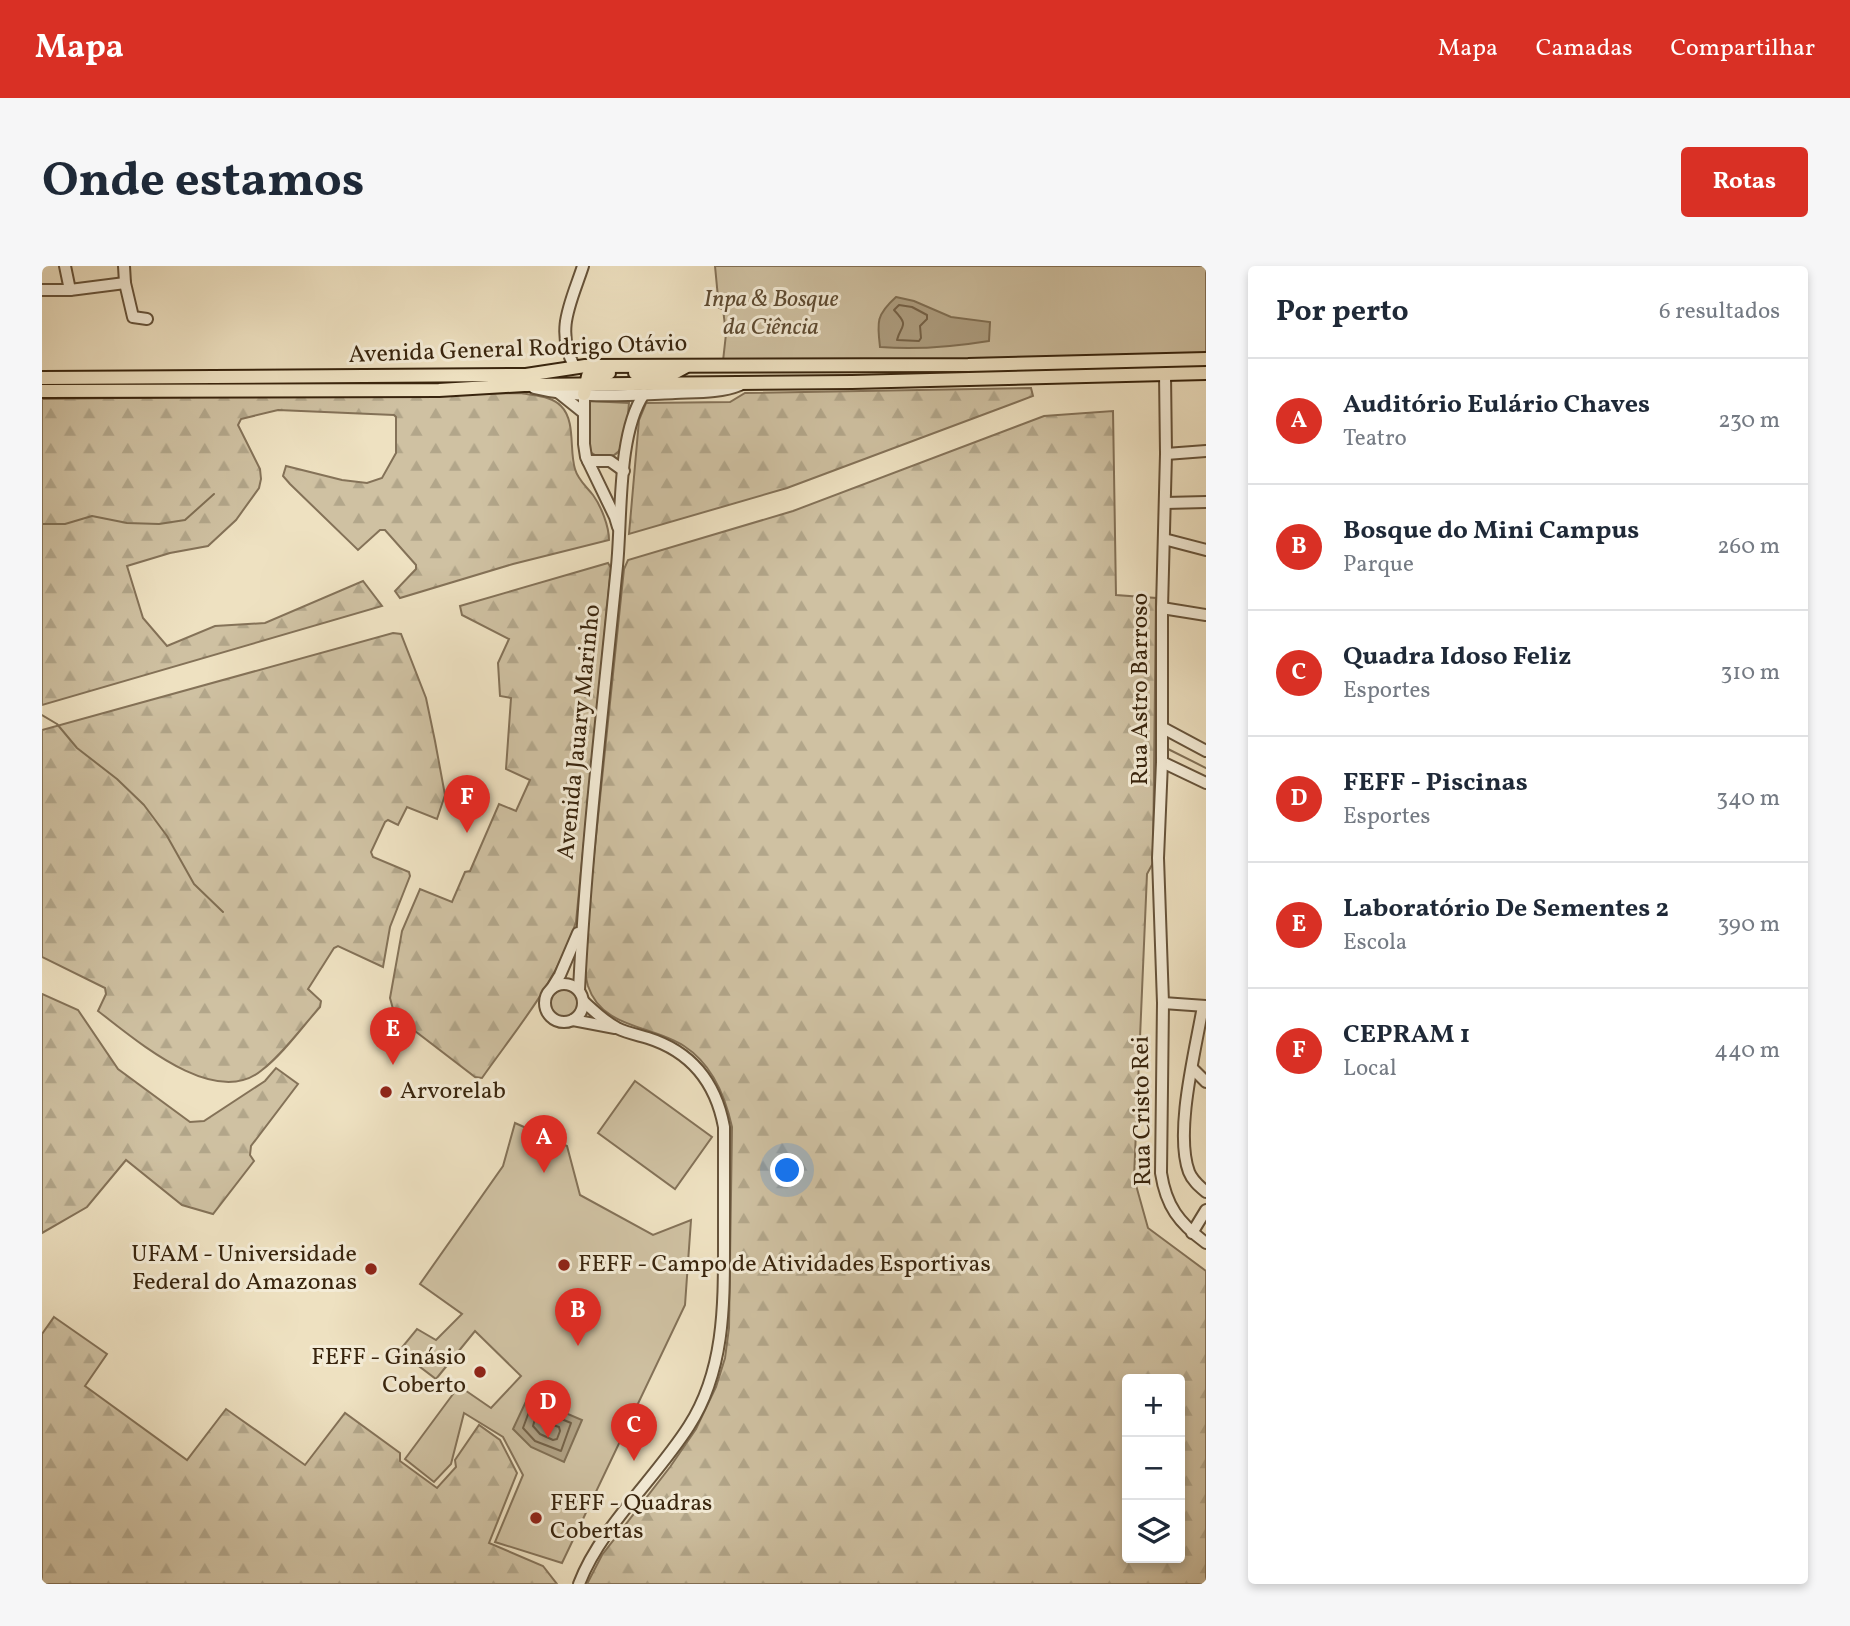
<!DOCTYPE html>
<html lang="pt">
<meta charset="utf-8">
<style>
:root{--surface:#fff;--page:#f6f6f7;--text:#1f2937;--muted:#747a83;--line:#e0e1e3;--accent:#d93025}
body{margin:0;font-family:Vollkorn,serif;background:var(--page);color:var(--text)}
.controls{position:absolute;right:21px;bottom:21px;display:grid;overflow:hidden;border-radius:7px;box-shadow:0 4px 10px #0003}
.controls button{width:63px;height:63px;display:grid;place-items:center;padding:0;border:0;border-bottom:2px solid var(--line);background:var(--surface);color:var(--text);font:35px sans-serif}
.you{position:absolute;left:746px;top:905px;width:24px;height:24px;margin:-18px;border:5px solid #fff;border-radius:50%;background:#1a73e8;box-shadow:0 0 0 10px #1a73e833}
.badge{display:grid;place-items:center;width:46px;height:46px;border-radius:50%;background:var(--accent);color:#fff;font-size:23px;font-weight:700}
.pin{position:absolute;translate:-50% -58px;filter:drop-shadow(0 2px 4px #0008)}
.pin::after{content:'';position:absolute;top:37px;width:24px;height:21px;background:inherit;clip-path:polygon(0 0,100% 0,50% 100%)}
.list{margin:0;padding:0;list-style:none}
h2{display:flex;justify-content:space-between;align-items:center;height:91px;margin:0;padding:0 28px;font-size:30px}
h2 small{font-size:23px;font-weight:400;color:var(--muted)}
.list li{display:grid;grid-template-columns:46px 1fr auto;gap:21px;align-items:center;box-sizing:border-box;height:126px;padding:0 28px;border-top:2px solid var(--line)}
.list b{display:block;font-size:26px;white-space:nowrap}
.list p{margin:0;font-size:23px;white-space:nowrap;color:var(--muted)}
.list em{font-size:23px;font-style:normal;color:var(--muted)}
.icon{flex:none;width:38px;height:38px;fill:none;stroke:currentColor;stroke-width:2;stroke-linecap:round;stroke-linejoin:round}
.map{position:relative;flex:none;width:1164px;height:1318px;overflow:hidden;border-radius:7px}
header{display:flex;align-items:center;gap:42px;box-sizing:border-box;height:98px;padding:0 35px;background:var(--accent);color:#fff}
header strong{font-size:33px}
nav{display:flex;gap:38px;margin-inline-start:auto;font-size:24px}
.intro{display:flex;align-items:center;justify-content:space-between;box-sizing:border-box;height:168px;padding:0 42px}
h1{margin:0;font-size:49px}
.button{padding:18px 32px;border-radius:7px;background:var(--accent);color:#fff;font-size:24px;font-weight:700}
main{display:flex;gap:42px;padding:0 42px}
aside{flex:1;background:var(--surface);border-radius:7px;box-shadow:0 4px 10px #0003}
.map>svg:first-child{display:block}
.forest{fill:url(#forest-firs);stroke:#847258;stroke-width:2;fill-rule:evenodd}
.park{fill:#cfc1a2;stroke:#847258;stroke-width:2}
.water{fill:#b0a184;stroke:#806f54;stroke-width:2}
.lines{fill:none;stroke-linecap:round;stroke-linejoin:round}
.shore{stroke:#746248;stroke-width:2}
.stream{stroke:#806f54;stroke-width:2}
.minor-casing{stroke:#66533a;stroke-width:14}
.major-casing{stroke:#38240d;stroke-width:16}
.minor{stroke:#f4ecd7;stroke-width:10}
.major{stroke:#eee1c1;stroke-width:12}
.poi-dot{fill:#8f2418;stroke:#f4ecd7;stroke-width:2.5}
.labels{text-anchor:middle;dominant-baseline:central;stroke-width:6;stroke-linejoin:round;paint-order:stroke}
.park-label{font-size:24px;font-style:italic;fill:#5e4b32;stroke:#f4ecd7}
.street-label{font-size:24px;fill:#38240d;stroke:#f4ecd7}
.poi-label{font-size:24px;fill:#38240d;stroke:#f4ecd7;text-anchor:start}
</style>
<header>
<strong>Mapa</strong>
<nav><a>Mapa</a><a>Camadas</a><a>Compartilhar</a></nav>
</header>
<div class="intro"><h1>Onde estamos</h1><a class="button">Rotas</a></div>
<main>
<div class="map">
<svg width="1164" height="1318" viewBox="0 0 1164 1318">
<defs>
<pattern id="forest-firs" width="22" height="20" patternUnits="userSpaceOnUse" patternTransform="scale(1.75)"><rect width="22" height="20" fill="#cfc1a2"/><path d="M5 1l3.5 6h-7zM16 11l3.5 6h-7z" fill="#b2a68a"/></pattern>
</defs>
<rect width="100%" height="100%" fill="#eee1c1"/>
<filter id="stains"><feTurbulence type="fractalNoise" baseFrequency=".00286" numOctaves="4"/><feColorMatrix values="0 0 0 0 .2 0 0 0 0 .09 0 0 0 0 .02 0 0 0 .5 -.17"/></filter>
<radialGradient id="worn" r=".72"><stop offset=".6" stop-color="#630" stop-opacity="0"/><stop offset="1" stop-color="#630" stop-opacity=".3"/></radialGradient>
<g class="forest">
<polygon points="989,122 991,130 745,222 587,268 597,154 604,137 688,136 703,127"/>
<path d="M479,127C493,130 510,130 519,140C534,155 527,184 533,203C536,214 544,220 551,229C559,240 567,260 567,274L471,298L358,332L353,325L374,303V299L343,264H338L316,284L248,218L241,210L244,200L300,214L325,217L340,212L354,187V151L352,149L236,144L199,153L196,159L218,203L219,213L217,222L194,254L166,280L128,287L85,300L101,352L125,380L173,360L223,357L321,315L340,340L0,439V133Z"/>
<path d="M1071,145L1074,329L1114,332L1111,597L1105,608L1092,912L1106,962L1164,1005V1318H545L560,1289L628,1201L654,1163L674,1121L683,1092L687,1062L690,861C683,829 670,798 642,780C610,759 560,763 546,720C540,700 545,676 545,656L582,303L586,294L751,245L1002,150ZM1085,1113H1138V1292H1085Z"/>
<path d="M566,297L569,302L534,656C516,715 475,762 440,812L433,811L360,755L351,743L348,732L360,665L378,623L410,636L423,606L428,605L457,538L474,545L488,514L464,503L469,432L458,430L456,397L467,373L420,349L418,340Z"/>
<path d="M351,367L359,368L384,432L393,475L403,529L395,553L365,541L356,559L346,554L343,556L329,586L331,591L367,606L368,610L348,661L341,701L296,680L292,682L266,723L279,735L278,741C260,761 241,788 220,804C173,844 93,773 56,745L64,728L63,722L0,691V464Z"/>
<polygon points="0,728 36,744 76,803 148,856 162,855 223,815 234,802 256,818 209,880 208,889 212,895 171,948 140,939 84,894 45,941 0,967"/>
<polygon points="12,1051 65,1088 43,1120 145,1194 184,1143 263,1199 303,1147 358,1187 358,1195 395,1222 414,1201 413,1194 437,1159 458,1174 475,1207 447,1277 501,1300 515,1318 0,1318 0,1068"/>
</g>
<g class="park">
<polygon points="673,0 1164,0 1164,87 943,95 681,95 684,68 681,43 677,42"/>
<path d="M548,135L587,137C585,154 587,187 567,191C558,193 552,190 546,184Z"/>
<circle cx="522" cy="737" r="14"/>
<polygon points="593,815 670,871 633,923 556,867"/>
<polygon points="473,857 525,880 538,929 611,969 649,954 643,1039 520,1297 453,1276 481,1209 461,1171 422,1147 409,1198 392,1216 363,1193 417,1120 449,1142 479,1110 433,1065 394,1113 357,1085 375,1063 394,1074 420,1048 378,1018 461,900"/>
</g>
<g class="water">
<path d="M854,31L872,35L909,51L948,56L947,75C910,81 875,84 838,81C835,56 834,49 854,31Z"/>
<polygon points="486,1131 540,1154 522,1196 489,1181 471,1163"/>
</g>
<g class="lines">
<g class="shore">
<path d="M857,39L870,41L885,49V53L878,60L879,72L877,75L855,74C859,58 868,61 852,44Z"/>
<polygon points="491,1141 529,1157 519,1185 493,1175 481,1162 488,1143"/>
<polygon points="493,1153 517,1161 518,1165 515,1173 511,1174 498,1168 491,1160"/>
</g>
<g class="stream">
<polyline points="0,258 23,258 50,250 85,257 117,258 143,254 172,228"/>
<polyline points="0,449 15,458 35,482 75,513 102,539 125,570 152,618 181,646"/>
<polyline points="1126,483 1164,502"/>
</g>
<defs>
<g id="minor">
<polyline points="23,0 28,24"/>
<polyline points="82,0 83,17 91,51 105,53"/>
<polyline points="0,24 28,24 83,17"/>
<path d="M532,100C513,63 529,37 541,0"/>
<path d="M1123,108L1124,188L1120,342V496L1116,592L1121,737L1119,907C1124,940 1137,957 1164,977"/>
<path d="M492,122C537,133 587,129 633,127C655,126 678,127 698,119"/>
<polyline points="517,127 542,147"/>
<polyline points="542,128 542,178 544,191 573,251 576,261"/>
<polyline points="1124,188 1164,185"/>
<polyline points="546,195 568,195 582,205"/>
<polyline points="1123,237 1164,236"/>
<polyline points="1122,273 1164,284"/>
<polyline points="1120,342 1164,349"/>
<polyline points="1121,462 1164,485"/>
<polyline points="1120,496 1164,517"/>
<circle cx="522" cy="737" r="19"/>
<polyline points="510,722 518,709 536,667"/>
<path d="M537,724C544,583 561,441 575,300C580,251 575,168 602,128"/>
<polyline points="1121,737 1164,740"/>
<path d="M1161,740C1154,782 1132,866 1147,906C1150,914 1157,920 1164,926"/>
<polyline points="531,754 573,762"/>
<polyline points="1150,802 1164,816"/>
<polyline points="1150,967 1164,944"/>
<path d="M537,1318C558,1262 614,1212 647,1160C683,1104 682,1038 682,974C682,936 682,899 682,861C674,818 650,786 606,772C596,769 585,767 575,762C562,755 552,745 541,735"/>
</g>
<g id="major">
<polyline points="593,107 632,107 643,101"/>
<polyline points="0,112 484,109 543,100 926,99 1164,93"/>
<polyline points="0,125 397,124 482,119 810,116 1164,107"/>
<polyline points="542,128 546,110 567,107"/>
</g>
</defs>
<use href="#minor" class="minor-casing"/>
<use href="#major" class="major-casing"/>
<use href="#minor" class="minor"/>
<use href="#major" class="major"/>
</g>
<g class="poi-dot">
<circle cx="344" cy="826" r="7"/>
<circle cx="522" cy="999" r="7"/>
<circle cx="329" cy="1003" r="7"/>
<circle cx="438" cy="1106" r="7"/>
<circle cx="494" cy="1252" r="7"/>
</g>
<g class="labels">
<g class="park-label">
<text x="729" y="34">Inpa &amp; Bosque<tspan x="729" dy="28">da Ciência</tspan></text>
</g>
<g class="street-label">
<text transform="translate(476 84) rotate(-2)">Avenida General Rodrigo Otávio</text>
<text transform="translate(1099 423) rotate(-90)">Rua Astro Barroso</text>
<text transform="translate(538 466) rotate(-84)">Avenida Jauary Marinho</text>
<text transform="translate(1101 845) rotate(-91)">Rua Cristo Rei</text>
</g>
<g class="poi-label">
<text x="358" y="826">Arvorelab</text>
<text x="315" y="989" text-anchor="end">UFAM - Universidade<tspan x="315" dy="28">Federal do Amazonas</tspan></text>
<text x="536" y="999">FEFF - Campo de Atividades Esportivas</text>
<text x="424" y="1092" text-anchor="end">FEFF - Ginásio<tspan x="424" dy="28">Coberto</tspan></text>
<text x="508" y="1238">FEFF - Quadras<tspan x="508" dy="28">Cobertas</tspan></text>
</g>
</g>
<rect width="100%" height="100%" filter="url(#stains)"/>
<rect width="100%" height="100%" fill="url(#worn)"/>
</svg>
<div class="controls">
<button>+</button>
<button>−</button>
<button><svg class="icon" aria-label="layers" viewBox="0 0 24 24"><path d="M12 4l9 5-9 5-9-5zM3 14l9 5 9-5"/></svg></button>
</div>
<div class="you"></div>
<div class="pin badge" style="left:502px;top:907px">A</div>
<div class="pin badge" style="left:536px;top:1080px">B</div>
<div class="pin badge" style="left:592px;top:1195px">C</div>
<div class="pin badge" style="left:506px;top:1172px">D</div>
<div class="pin badge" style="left:351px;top:799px">E</div>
<div class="pin badge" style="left:425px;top:567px">F</div>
</div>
<aside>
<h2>Por perto<small>6 resultados</small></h2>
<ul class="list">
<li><span class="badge">A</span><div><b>Auditório Eulário Chaves</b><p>Teatro</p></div><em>230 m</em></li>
<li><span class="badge">B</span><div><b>Bosque do Mini Campus</b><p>Parque</p></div><em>260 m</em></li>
<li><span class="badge">C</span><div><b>Quadra Idoso Feliz</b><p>Esportes</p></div><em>310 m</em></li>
<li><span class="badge">D</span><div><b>FEFF - Piscinas</b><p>Esportes</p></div><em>340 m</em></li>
<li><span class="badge">E</span><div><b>Laboratório De Sementes 2</b><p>Escola</p></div><em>390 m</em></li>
<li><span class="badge">F</span><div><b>CEPRAM 1</b><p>Local</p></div><em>440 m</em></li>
</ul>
</aside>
</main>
